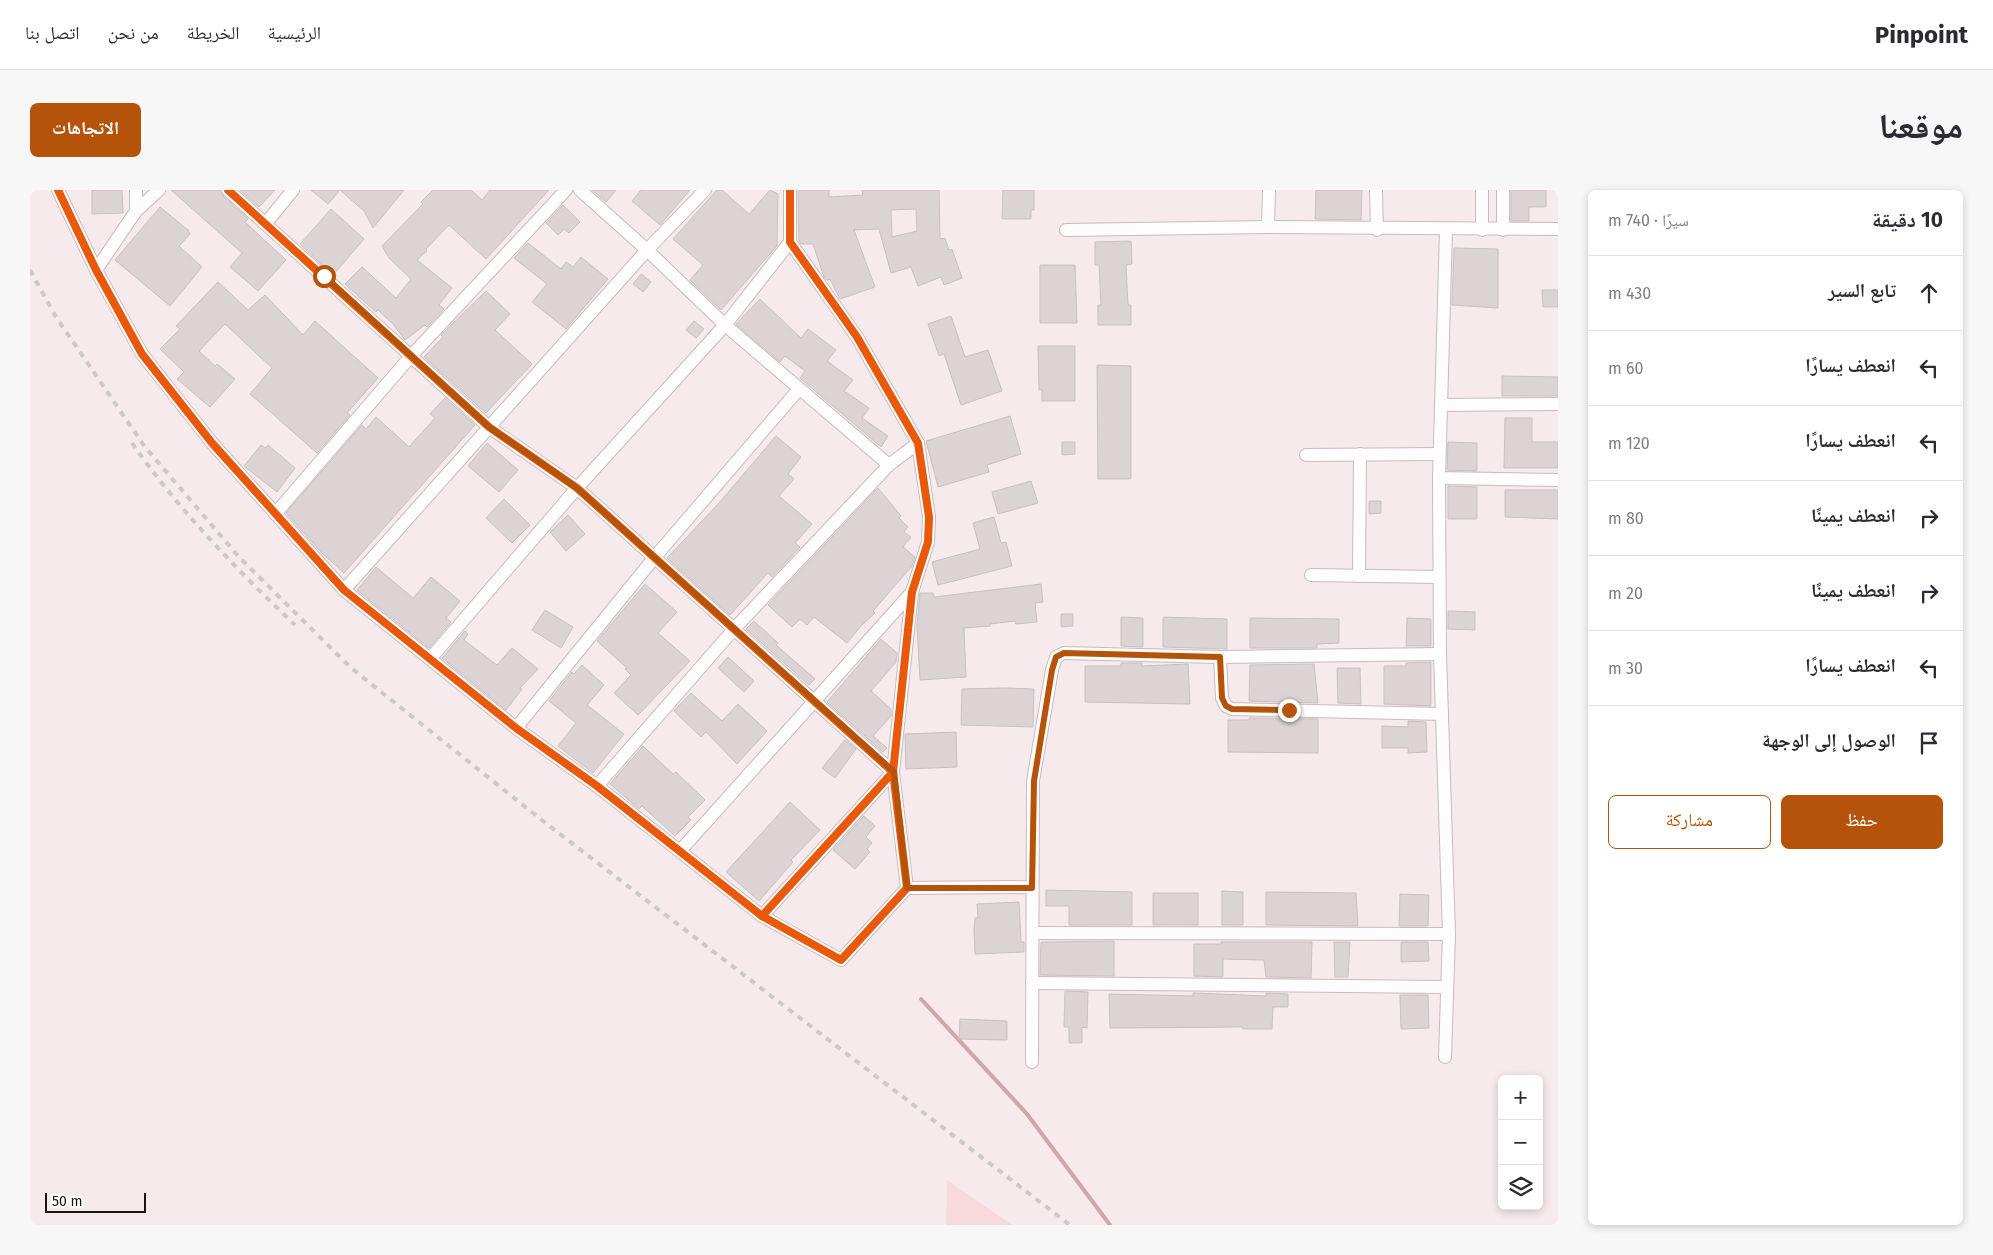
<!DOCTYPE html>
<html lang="ar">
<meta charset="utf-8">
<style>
:root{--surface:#fff;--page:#f7f7f7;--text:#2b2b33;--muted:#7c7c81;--line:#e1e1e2;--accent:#b45309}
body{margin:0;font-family:"Fira Sans","Noto Naskh Arabic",sans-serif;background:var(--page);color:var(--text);direction:rtl}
.controls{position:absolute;right:15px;bottom:15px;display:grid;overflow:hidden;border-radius:8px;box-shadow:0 2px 8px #0003}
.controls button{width:45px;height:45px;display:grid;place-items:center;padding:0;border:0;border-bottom:1px solid var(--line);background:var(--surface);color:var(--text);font:25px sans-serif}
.scale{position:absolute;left:15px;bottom:12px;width:101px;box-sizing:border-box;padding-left:5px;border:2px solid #1a1414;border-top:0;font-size:14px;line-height:18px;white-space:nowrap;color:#1a1414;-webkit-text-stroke:4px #fff;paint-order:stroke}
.stop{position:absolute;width:15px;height:15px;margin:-11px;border:4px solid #b45309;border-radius:50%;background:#fff}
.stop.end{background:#b45309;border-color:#fff;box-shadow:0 1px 5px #0008}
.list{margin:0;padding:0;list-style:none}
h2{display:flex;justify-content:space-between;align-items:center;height:65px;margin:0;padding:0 20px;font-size:21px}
h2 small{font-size:16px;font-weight:400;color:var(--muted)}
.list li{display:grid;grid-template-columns:32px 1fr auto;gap:15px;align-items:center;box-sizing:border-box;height:75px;padding:0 20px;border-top:1px solid var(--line)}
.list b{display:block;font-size:19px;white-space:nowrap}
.list em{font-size:16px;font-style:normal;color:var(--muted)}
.actions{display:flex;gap:10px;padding:15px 20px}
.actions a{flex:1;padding:11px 0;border:1px solid var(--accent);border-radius:8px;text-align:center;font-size:18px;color:var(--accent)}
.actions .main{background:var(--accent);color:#fff}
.icon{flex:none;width:28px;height:28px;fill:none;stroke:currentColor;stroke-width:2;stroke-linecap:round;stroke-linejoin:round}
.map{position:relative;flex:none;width:1528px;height:1035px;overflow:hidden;direction:ltr;border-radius:8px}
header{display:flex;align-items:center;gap:30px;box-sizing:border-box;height:70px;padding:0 25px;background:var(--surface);border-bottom:1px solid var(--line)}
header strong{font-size:24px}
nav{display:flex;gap:28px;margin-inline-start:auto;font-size:18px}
.intro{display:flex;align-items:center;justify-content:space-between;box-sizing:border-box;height:120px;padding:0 30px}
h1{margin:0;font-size:35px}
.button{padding:12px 22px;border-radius:8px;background:var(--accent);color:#fff;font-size:18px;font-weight:700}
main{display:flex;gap:30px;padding:0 30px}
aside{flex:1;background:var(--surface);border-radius:8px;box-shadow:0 2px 8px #0003}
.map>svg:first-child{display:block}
.green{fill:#f8dadd}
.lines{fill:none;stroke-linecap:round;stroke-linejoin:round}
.stream{stroke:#d2a5ab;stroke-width:4}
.building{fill:#dcd3d4;stroke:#c9c0c2;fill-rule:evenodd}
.street-casing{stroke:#c5bcbd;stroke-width:14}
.street{stroke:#fefcfc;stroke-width:12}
.rail{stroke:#ccc9c9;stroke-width:4;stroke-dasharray:6 6;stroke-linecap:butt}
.cycleway-casing{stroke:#fff;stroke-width:11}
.cycleway{stroke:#e8590c;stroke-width:8}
.route{stroke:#b45309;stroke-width:6}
</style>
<header>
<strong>Pinpoint</strong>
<nav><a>الرئيسية</a><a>الخريطة</a><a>من نحن</a><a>اتصل بنا</a></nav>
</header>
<div class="intro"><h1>موقعنا</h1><a class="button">الاتجاهات</a></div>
<main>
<aside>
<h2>10 دقيقة<small>سيرًا · 740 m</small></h2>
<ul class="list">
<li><svg class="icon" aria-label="ahead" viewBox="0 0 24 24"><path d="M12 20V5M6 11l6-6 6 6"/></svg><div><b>تابع السير</b></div><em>430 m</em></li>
<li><svg class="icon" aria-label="left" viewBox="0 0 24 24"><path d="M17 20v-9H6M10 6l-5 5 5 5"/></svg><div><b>انعطف يسارًا</b></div><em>60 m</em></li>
<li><svg class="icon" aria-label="left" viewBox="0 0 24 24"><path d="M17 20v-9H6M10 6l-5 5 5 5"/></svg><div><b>انعطف يسارًا</b></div><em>120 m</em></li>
<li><svg class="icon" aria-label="right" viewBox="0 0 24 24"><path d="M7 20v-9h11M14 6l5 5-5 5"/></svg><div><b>انعطف يمينًا</b></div><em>80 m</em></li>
<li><svg class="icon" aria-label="right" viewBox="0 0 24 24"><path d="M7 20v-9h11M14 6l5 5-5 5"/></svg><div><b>انعطف يمينًا</b></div><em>20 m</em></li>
<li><svg class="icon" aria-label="left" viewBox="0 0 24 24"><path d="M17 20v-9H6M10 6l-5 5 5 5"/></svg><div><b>انعطف يسارًا</b></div><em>30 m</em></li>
<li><svg class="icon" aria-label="arrive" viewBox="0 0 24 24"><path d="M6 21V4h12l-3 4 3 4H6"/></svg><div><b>الوصول إلى الوجهة</b></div></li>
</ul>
<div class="actions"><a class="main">حفظ</a><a>مشاركة</a></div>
</aside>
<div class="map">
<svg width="1528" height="1035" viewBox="0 0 1528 1035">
<rect width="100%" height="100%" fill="#f6eaec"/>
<polygon class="green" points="917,990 982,1035 916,1035"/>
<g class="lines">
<polyline class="stream" points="891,809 997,924 1080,1035"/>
</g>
<g class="building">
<polygon points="62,0 92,0 93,23 62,24"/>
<polygon points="141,0 190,0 193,6 218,29 215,32 256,70 228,101 200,77 212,63"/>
<polygon points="210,0 245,0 229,17"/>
<polygon points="281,0 374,0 343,38 334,21 310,0 298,14"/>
<polygon points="403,0 441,0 452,10 460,0 519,0 456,69 419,35 396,59 397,61 387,70 422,98 409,115 414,119 397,137 395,135 375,150 363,134 348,120 346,122 315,94 332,77 366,108 381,89 359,68 352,56 393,14 391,12"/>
<polygon points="562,0 586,0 576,12"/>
<polygon points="611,0 660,0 630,35 602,11"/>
<polygon points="687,0 692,0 719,24 740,0 748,4 747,56 691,120 660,90 673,75 643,49"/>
<path d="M768,0H799V7L833,5L832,0H909L910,49L915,48L919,60L922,59L932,88L914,95L911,87L888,96L881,77L861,83L849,39L824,40L845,97L810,109L800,89L797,90L794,87L783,54H771L769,51ZM886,19L887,41L862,47L861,20Z"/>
<polygon points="973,0 1004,0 1004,20 1001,20 1001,29 972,29"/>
<polygon points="1286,0 1332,0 1331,30 1285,29"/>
<polygon points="1481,0 1516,0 1516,17 1499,17 1499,31 1481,31"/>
<polygon points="533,15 550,32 539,43 534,39 528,45 516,33"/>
<polygon points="130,17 158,40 160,44 149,56 172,77 140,116 85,70"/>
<polygon points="301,19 334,49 303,85 270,54"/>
<polygon points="1101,51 1102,74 1096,75 1098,115 1101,115 1101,135 1068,135 1068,115 1071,115 1069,75 1065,75 1065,52"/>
<polygon points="498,53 531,79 536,72 543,77 551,67 578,89 536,139 502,112 517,94 484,68"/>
<polygon points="1424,58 1468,59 1468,118 1422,115"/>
<polygon points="1010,75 1045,75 1047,133 1010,133"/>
<polygon points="611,84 621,92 613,102 603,94"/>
<polygon points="188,92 218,120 235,105 273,145 285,131 348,188 317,223 320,225 287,263 220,204 242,178 195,134 169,161 185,176 187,174 205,189 180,217 147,189 154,182 130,159 150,139 146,136"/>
<polygon points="1512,100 1528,100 1528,117 1513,117"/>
<polygon points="456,101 480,124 465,140 502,174 456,223 394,167 413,147 411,145"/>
<polygon points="730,109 771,148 778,139 806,160 797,171 823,190 814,201 839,218 832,228 858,246 851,257 770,188 775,181 755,166 750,172 706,134"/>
<polygon points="921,126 935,167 958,160 972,201 931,215 914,164 909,166 898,134"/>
<polygon points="664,131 674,139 666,148 656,140"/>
<polygon points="1008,156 1045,156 1045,211 1012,211 1012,200 1009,200"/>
<polygon points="1067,175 1101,176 1101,289 1068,289"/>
<polygon points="1472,186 1528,187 1528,206 1472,206"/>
<polygon points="415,208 445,235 314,383 293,364 256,323 332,235 336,239 346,227 379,257 405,228 400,224"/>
<polygon points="980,226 991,264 957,275 959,282 908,297 896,251"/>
<polygon points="1475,228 1502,228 1502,252 1528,252 1528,278 1474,278"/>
<polygon points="746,246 771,267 758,284 764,289 749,306 782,334 765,353 770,357 742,387 738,383 700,425 637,368 689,313"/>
<polygon points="1032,252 1045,252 1045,264 1032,265"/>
<polygon points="1418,252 1447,253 1447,281 1417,280"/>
<polygon points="457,253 488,280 469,302 438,276"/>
<polygon points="231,255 235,258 238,255 265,278 247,302 214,276"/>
<polygon points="1001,291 1008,313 968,324 962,302"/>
<polygon points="1418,296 1447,297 1447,329 1418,329"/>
<polygon points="848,298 871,326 869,328 878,337 874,342 881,347 873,357 885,367 882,376 843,421 845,423 831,436 817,453 784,427 777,435 770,429 762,437 738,415"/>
<polygon points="1475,300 1528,300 1528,329 1475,327"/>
<polygon points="474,309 500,335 482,353 456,328"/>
<polygon points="1339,311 1351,311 1351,323 1339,324"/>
<polygon points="538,325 555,344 536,361 520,342"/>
<polygon points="964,327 971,353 976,352 982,376 908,395 902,372 950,359 943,333"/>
<polygon points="346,377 383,408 401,387 430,411 416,428 421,432 399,458 327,400"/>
<polygon points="615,394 647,422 628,443 660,471 608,525 584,503 601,485 595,479 597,478 567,451"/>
<polygon points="1011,394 1013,412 1005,413 1007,432 986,434 985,431 960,434 960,436 934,438 936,487 890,490 887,435 890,403 903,403 904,407"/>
<polygon points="515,420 543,437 531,458 502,440"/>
<polygon points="1418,421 1445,422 1445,440 1418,439"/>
<polygon points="1031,424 1043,424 1043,436 1031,437"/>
<polygon points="1091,427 1113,428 1113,457 1091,456"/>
<polygon points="1133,427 1197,429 1197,459 1133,457"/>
<polygon points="1220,428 1309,429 1309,453 1287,454 1287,458 1220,458"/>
<polygon points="1377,428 1401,429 1401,456 1376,456"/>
<polygon points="724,431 748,453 746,455 785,489 779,495 716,439"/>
<polygon points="435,441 438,444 434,450 467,475 482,458 508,479 490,498 492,499 476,520 412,468"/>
<polygon points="851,449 867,463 866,472 841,501 861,519 861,526 843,546 857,558 853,562 797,512"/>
<polygon points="698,467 724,491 714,502 688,478"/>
<polygon points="1401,472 1401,516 1354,514 1354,476 1376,476 1376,473"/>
<polygon points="1091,473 1112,473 1112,476 1158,474 1160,514 1055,512 1055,476 1091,476"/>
<polygon points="1284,474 1288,513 1219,511 1220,475"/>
<polygon points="552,475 574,495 557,515 594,544 563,583 528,556 546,533 519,511 542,482 544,484"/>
<polygon points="1307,478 1330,478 1331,514 1308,513"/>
<polygon points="975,498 1004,499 1003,537 931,535 932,499"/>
<polygon points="661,503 692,531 708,514 737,541 707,574 676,542 671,547 644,521"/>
<polygon points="1219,528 1288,529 1288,563 1198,562 1198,530 1219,530"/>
<polygon points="1378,531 1396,532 1397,562 1378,563 1378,558 1352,558 1352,536 1378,537"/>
<polygon points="926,542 927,577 876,579 875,544"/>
<polygon points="815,550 826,559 805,588 792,578"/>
<polygon points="613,556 643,584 646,582 675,610 658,627 661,630 645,646 612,616 609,619 580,594"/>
<polygon points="760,612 790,640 761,670 763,672 729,711 696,682"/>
<polygon points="834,626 845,636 836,647 842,653 837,659 840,662 825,679 803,660"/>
<polygon points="1016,700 1102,702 1102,735 1039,735 1039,716 1016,716"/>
<polygon points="1192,701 1213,702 1213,735 1192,735"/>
<polygon points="1236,702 1326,703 1328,736 1236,735"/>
<rect x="1123" y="703" width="45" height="32"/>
<polygon points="1370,704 1399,705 1398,736 1369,736"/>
<polygon points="989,712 991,752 994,752 994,762 945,764 944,739 945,728 948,728 947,714"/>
<polygon points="1084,751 1084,786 1010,785 1011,752"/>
<polygon points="1191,752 1282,752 1281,788 1236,787 1234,770 1193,769 1193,787 1164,786 1164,754 1191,754"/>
<polygon points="1304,752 1320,752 1318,787 1305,787"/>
<polygon points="1371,752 1398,752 1399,771 1371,772"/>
<polygon points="1035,801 1058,802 1057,838 1052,837 1052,853 1039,853 1039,837 1034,837"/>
<polygon points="1163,803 1236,806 1236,803 1258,804 1258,817 1243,817 1242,839 1213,839 1213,837 1080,838 1079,804 1163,806"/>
<polygon points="1370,805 1398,805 1399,838 1371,839"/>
<polygon points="930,829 977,831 977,850 929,849"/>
</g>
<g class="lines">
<defs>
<g id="street">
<polyline points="28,0 66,80 112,164 182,253 314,400 486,538 567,596 732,726 811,770 877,698 863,582 882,402 898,352 899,327 888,253 827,147 760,52 760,0"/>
<polyline points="198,0 459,237 547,298 863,582 732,726"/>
<polyline points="550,0 617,60 695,135 859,275"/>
<polyline points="1346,0 1347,40"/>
<polyline points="1452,0 1452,40"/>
<polyline points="1473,0 1473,40"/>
<polyline points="106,21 106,0"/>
<polyline points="236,33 263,0"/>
<polyline points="1238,37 1239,0"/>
<polyline points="1036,40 1238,37 1528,39"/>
<polyline points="66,80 106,21 129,0"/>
<polyline points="1411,215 1528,214"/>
<polyline points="1276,265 1409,264"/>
<polyline points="1409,288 1528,290"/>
<polyline points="245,324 381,166 536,0"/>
<polyline points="1281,385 1409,387"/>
<polyline points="1329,386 1330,264"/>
<polyline points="314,400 617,60 675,0"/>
<polyline points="1190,467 1192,508 1196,516 1202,519 1412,524"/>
<polyline points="400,469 547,298 695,135 760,52"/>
<polyline points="486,538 624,368 769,199"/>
<polyline points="567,596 704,439 859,275 888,253"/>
<polyline points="650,661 882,402"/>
<polyline points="877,698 1002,697"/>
<polyline points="1004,743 1419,744"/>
<polyline points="1002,793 1416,797"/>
<polyline points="1415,867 1419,744 1410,464 1409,288 1416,40"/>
<polyline points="1002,872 1003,591 1022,480 1026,467 1034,463 1190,467 1410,464"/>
</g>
</defs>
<use href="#street" class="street-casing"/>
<use href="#street" class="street"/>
<g class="rail">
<polyline points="0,80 26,127 115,257 209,367 320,477 513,631 1040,1035"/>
<path d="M102,253C148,319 207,380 265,435"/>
</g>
<defs>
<g id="cycleway">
<polyline points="28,0 66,80 112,164 182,253 314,400 486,538 567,596 732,726 811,770 877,698 863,582 882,402 898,352 899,327 888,253 827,147 760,52 760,0"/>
<polyline points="198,0 459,237 547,298 863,582 732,726"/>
</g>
</defs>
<use href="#cycleway" class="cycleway-casing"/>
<use href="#cycleway" class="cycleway"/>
</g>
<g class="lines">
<polyline class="route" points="294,86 459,237 547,298 864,582 877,698 1002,698 1004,591 1022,480 1026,467 1034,463 1190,467 1192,508 1196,516 1202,519 1259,520"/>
</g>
</svg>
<div class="controls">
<button>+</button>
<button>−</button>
<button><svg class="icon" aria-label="layers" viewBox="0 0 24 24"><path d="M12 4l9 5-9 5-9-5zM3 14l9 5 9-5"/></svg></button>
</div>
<div class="scale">50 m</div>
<div class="stop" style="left:294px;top:86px"></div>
<div class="stop end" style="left:1259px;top:520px"></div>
</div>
</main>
